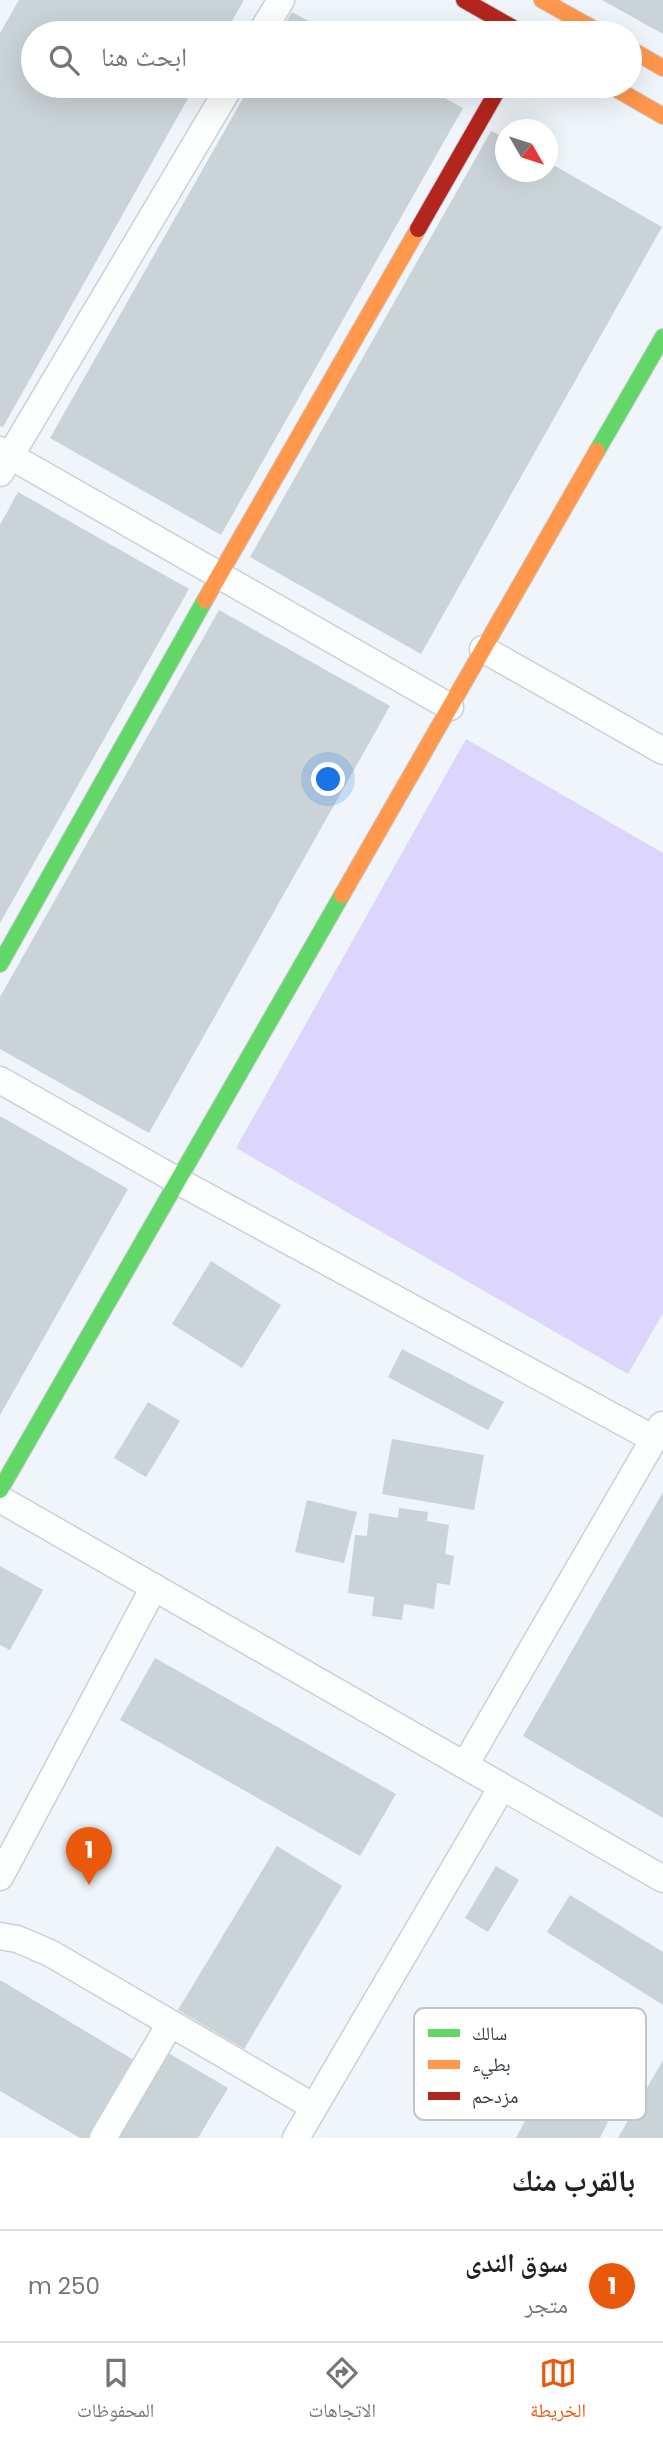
<!DOCTYPE html>
<html lang="ar">
<meta charset="utf-8">
<style>
:root{--surface:#fff;--page:#f6f6f6;--text:#202124;--muted:#757577;--line:#e0e0e0;--accent:#ea580c}
body{margin:0;font-family:Poppins,"Noto Naskh Arabic",sans-serif;background:var(--page);color:var(--text);direction:rtl}
.compass{position:absolute;left:495px;top:119px;width:63px;height:63px;border-radius:50%;background:var(--surface);box-shadow:0 7px 28px #0002;rotate:129deg}
.you{position:absolute;left:329px;top:780px;width:24px;height:24px;margin:-18px;border:5px solid #fff;border-radius:50%;background:#1a73e8;box-shadow:0 0 0 10px #1a73e833}
.badge{display:grid;place-items:center;width:46px;height:46px;border-radius:50%;background:var(--accent);color:#fff;font-size:23px;font-weight:700}
.pin{position:absolute;translate:-50% -58px;filter:drop-shadow(0 2px 4px #0008)}
.pin::after{content:'';position:absolute;top:37px;width:24px;height:21px;background:inherit;clip-path:polygon(0 0,100% 0,50% 100%)}
.list{margin:0;padding:0;list-style:none}
h2{display:flex;justify-content:space-between;align-items:center;height:91px;margin:0;padding:0 28px;font-size:30px}
h2 small{font-size:23px;font-weight:400;color:var(--muted)}
.list li{display:grid;grid-template-columns:46px 1fr auto;gap:21px;align-items:center;box-sizing:border-box;height:112px;padding:0 28px;border-top:2px solid var(--line)}
.list b{display:block;font-size:26px;white-space:nowrap}
.list p{margin:0;font-size:23px;white-space:nowrap;color:var(--muted)}
.list em{font-size:23px;font-style:normal;color:var(--muted)}
.icon{flex:none;width:38px;height:38px;fill:none;stroke:currentColor;stroke-width:2;stroke-linecap:round;stroke-linejoin:round}
.map{position:relative;flex:none;width:663px;height:2138px;overflow:hidden;direction:ltr}
.search{position:absolute;background:var(--surface);box-shadow:0 7px 28px #0002;left:21px;right:21px;top:21px;height:77px;display:flex;align-items:center;gap:18px;box-sizing:border-box;padding:0 24px;border-radius:38px;color:var(--muted);font-size:26px}
.sheet{height:203px;background:var(--surface)}
nav{display:flex;justify-content:space-around;align-items:center;box-sizing:border-box;height:98px;border-top:2px solid var(--line);background:var(--surface);font-size:19px;color:var(--muted)}
nav a{display:grid;justify-items:center;gap:4px}
nav .on{color:var(--accent)}
.map>svg:first-child{display:block}
.green{fill:#dcd6fc}
.building{fill:#cad3d7}
.lines{fill:none;stroke-linecap:round;stroke-linejoin:round}
.street-casing{stroke:#c9d1d7;stroke-width:29}
.fast-casing{stroke:#c9d1d7;stroke-width:18}
.slow-casing{stroke:#c9d1d7;stroke-width:18}
.jam-casing{stroke:#c9d1d7;stroke-width:18}
.street{stroke:#fdfefe;stroke-width:26}
.fast{stroke:#63d668;stroke-width:16}
.slow{stroke:#ff974d;stroke-width:16}
.jam{stroke:#b3261e;stroke-width:16}
.key{fill:#fff;stroke:#c2c5c7;stroke-width:2}
.key-label{font-size:19px;fill:#323d45}
</style>
<div class="map">
<svg width="663" height="2138" viewBox="0 0 663 2138">
<rect width="100%" height="100%" fill="#eff5fa"/>
<polygon class="green" points="466,739 663,853 663,1313 628,1374 236,1148"/>
<g class="building">
<polygon points="19,0 244,0 225,33 33,33 33,86 195,86 3,427 0,426 0,33"/>
<polygon points="602,0 663,0 663,34"/>
<polygon points="292,12 330,33 279,33"/>
<polygon points="250,86 423,86 463,108 221,535 50,438"/>
<polygon points="491,131 505,138 505,172 548,172 548,162 662,227 421,654 250,557"/>
<polygon points="18,492 189,589 0,923 0,525"/>
<polygon points="219,610 390,706 149,1133 0,1049 0,997"/>
<polygon points="0,1116 128,1189 0,1415"/>
<polygon points="211,1261 281,1305 242,1368 172,1324"/>
<polygon points="402,1349 504,1402 488,1430 388,1377"/>
<polygon points="148,1402 180,1421 146,1477 114,1458"/>
<polygon points="392,1439 484,1455 474,1510 382,1494"/>
<polygon points="663,1492 663,1818 523,1736"/>
<polygon points="307,1500 357,1512 344,1563 295,1552"/>
<polygon points="399,1508 428,1512 427,1521 449,1525 445,1554 454,1556 450,1585 437,1583 434,1609 404,1604 402,1620 372,1616 374,1597 348,1593 355,1535 367,1536 369,1513 398,1518"/>
<polygon points="0,1566 43,1590 10,1650 0,1645"/>
<polygon points="155,1658 396,1794 360,1856 120,1720"/>
<polygon points="277,1846 342,1886 244,2049 178,2010"/>
<polygon points="496,1866 519,1880 488,1932 465,1918"/>
<polygon points="570,1895 663,1952 663,2005 547,1932"/>
<polygon points="0,1980 137,2062 91,2138 80,2138 0,2091"/>
<polygon points="163,2050 228,2088 198,2138 111,2138"/>
<polygon points="561,2052 594,2069 575,2104 608,2122 600,2138 516,2138"/>
<polygon points="663,2060 663,2138 618,2138"/>
</g>
<g class="lines">
<defs>
<g id="street">
<polyline points="261,33 281,0"/>
<polyline points="0,450 450,707"/>
<polyline points="0,473 230,86"/>
<polyline points="483,649 663,751"/>
<polyline points="0,1080 178,1181 654,1439"/>
<polyline points="0,1499 663,1879"/>
<polyline points="465,1765 662,1425"/>
<polyline points="0,1877 154,1587"/>
<polyline points="0,1936 17,1939 50,1953 314,2107"/>
<polyline points="103,2138 170,2024"/>
<polyline points="296,2138 502,1787"/>
</g>
<g id="fast">
<polyline points="597,451 663,337"/>
<polyline points="0,964 205,600"/>
<polyline points="0,1490 342,895"/>
</g>
<g id="slow">
<polyline points="542,0 601,33"/>
<polyline points="630,49 663,68"/>
<polyline points="611,86 663,116"/>
<polyline points="205,600 418,229"/>
<polyline points="342,895 597,451"/>
</g>
<g id="jam">
<polyline points="464,0 522,33"/>
<polyline points="418,229 500,86"/>
</g>
</defs>
<use href="#street" class="street-casing"/>
<use href="#fast" class="fast-casing"/>
<use href="#slow" class="slow-casing"/>
<use href="#jam" class="jam-casing"/>
<use href="#street" class="street"/>
<use href="#fast" class="fast"/>
<use href="#slow" class="slow"/>
<use href="#jam" class="jam"/>
</g>
<rect x="414" y="2008" width="232" height="112" rx="10" class="key"/>
<rect x="428" y="2029" width="32" height="8" fill="#63d668"/>
<rect x="428" y="2060" width="32" height="9" fill="#ff974d"/>
<rect x="428" y="2092" width="32" height="8" fill="#b3261e"/>
<g class="key-label">
<text x="472" y="2040">سالك</text>
<text x="472" y="2071">بطيء</text>
<text x="472" y="2103">مزدحم</text>
</g>
</svg>
<svg class="compass" viewBox="-18 -18 36 36"><path d="M0-13l5 13h-10z" fill="#e53935"/><path d="M0 13l5-13h-10z" fill="#757577"/></svg>
<div class="you"></div>
<div class="pin badge" style="left:89px;top:1885px">1</div>
<div class="search"><svg class="icon" aria-label="search" viewBox="0 0 24 24"><circle cx="10" cy="10" r="6"/><path d="M15 15l6 6"/></svg>ابحث هنا</div>
</div>
<section class="sheet">
<h2>بالقرب منك<small></small></h2>
<ul class="list">
<li><span class="badge">1</span><div><b>سوق الندى</b><p>متجر</p></div><em>250 m</em></li>
</ul>
</section>
<nav>
<a class="on"><svg class="icon" aria-label="map" viewBox="0 0 24 24"><path d="M3 6l6-2 6 2 6-2v14l-6 2-6-2-6 2zM9 4v14M15 6v14"/></svg>الخريطة</a>
<a><svg class="icon" aria-label="directions" viewBox="0 0 24 24"><path d="M12 3l9 9-9 9-9-9zM9 14v-3h6M13 9l2 2-2 2"/></svg>الاتجاهات</a>
<a><svg class="icon" aria-label="saved" viewBox="0 0 24 24"><path d="M7 4h10v16l-5-4-5 4z"/></svg>المحفوظات</a>
</nav>
